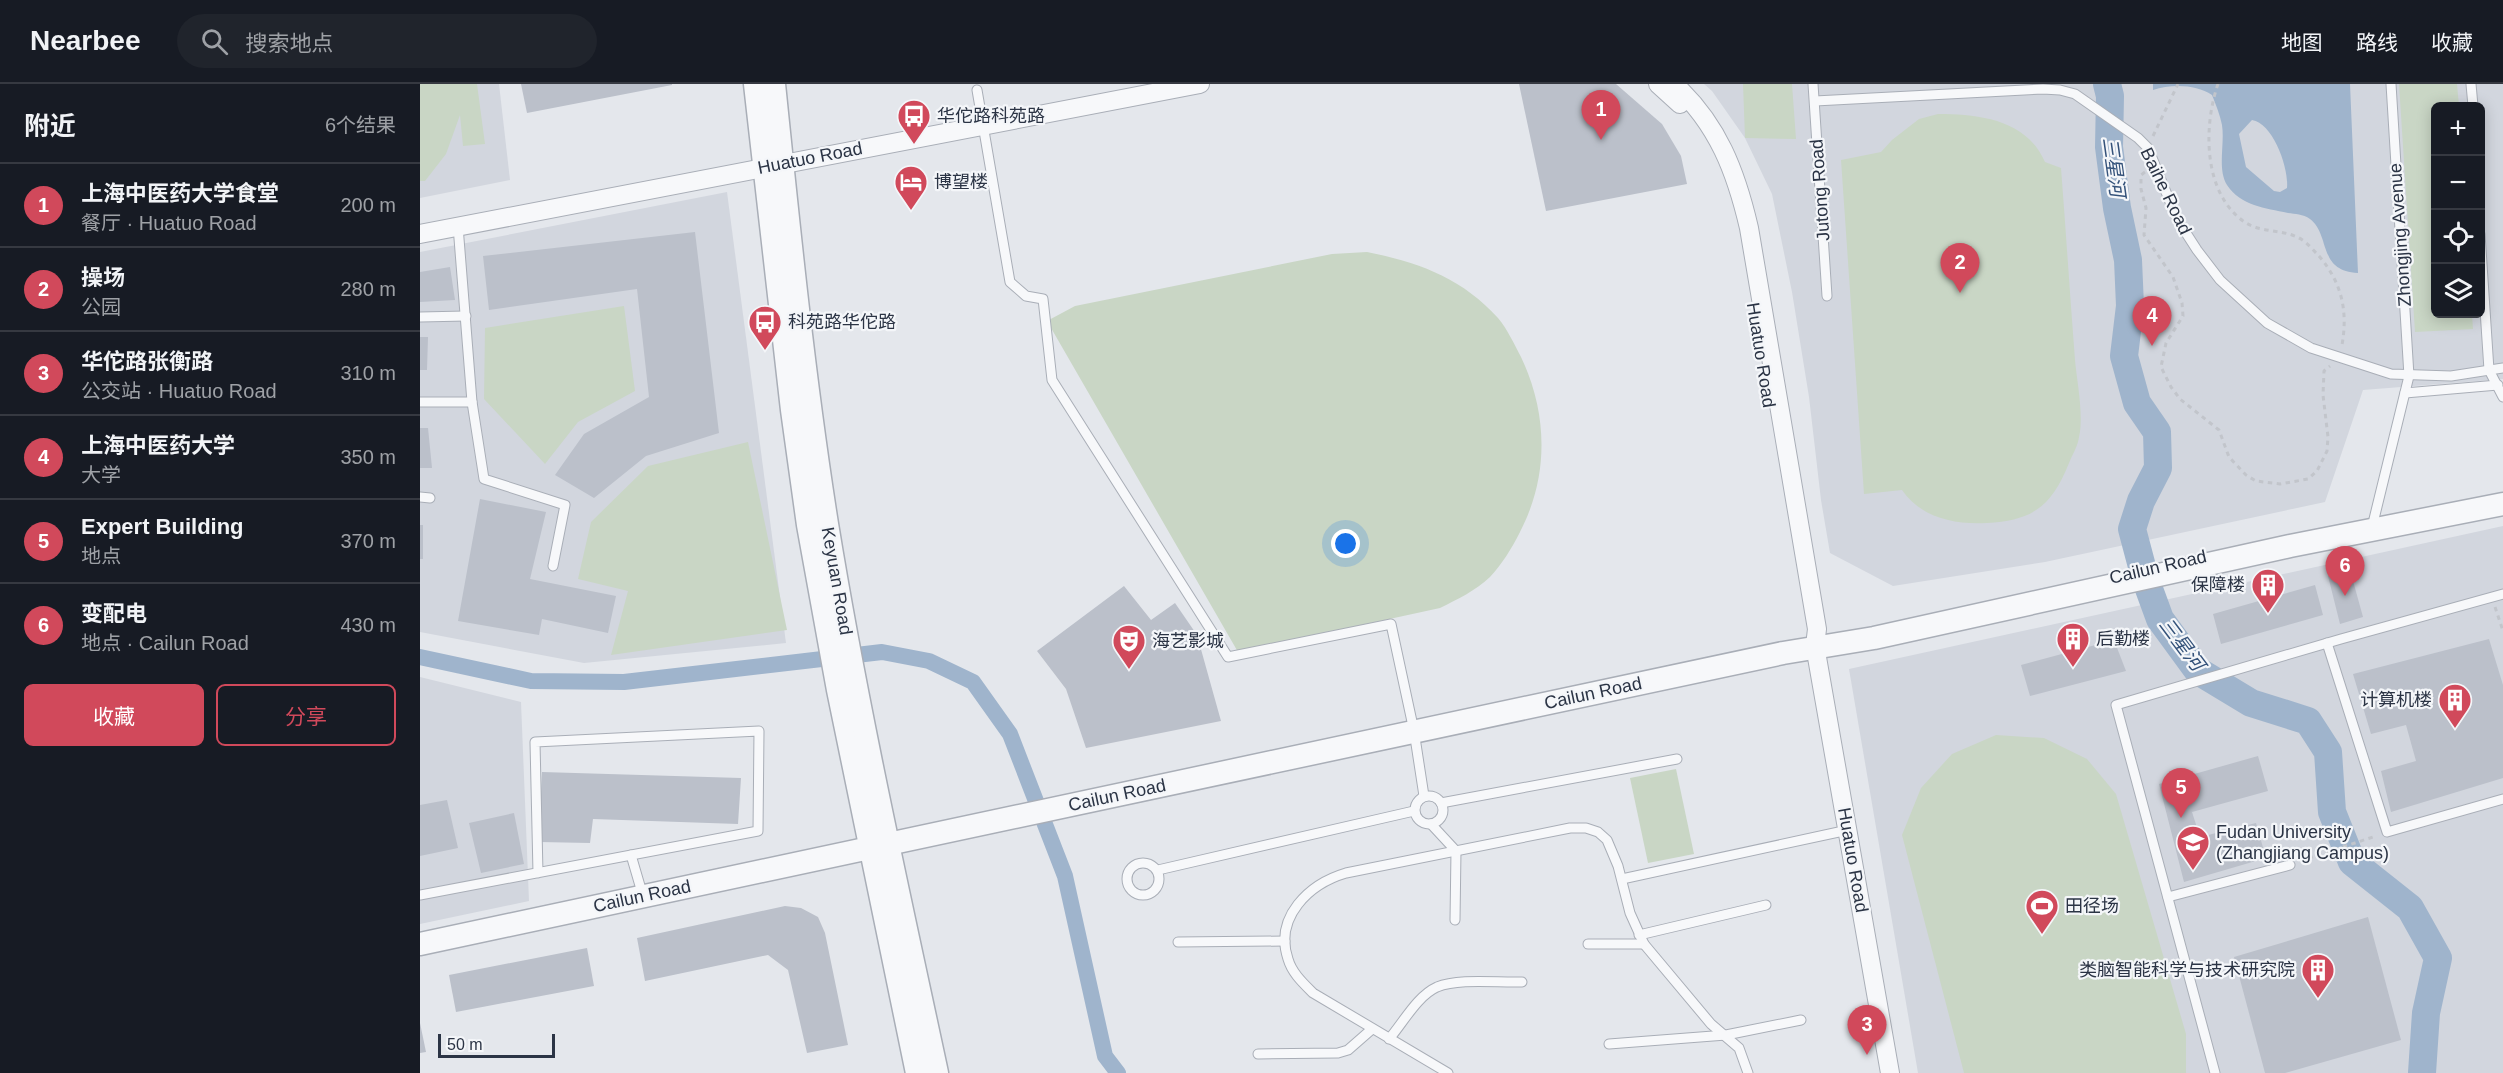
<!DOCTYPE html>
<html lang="zh">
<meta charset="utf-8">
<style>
:root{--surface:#171b24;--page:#20242c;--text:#f1f3f6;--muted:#9ea1a6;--line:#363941;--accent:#d1495b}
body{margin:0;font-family:Arial,"Noto Sans SC",sans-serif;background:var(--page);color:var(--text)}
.controls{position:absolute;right:18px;top:18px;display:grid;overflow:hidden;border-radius:9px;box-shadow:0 3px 15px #0003}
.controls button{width:54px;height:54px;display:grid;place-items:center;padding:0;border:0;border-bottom:2px solid var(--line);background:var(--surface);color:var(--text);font:30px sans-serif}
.scale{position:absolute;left:18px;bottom:15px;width:117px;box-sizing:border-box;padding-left:6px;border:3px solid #2b3445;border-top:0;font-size:16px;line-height:21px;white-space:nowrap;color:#2b3445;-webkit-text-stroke:4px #f4f6f9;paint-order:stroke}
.you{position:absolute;left:926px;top:460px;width:21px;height:21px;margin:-15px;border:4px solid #fff;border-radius:50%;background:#1a73e8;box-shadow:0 0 0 9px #1a73e833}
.badge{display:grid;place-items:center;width:39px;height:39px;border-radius:50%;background:var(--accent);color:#fff;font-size:20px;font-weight:700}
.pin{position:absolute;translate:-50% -50px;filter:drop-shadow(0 2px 3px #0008)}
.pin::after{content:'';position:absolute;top:32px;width:21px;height:18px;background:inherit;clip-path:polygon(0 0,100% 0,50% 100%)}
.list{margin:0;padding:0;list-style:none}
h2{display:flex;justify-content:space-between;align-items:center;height:78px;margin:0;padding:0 24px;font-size:26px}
h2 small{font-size:20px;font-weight:400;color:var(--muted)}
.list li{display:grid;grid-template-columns:39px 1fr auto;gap:18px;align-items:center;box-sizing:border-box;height:84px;padding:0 24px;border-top:2px solid var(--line)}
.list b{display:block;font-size:22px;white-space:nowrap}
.list p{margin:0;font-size:20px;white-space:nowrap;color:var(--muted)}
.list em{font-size:20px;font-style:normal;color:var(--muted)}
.actions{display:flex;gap:12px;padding:18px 24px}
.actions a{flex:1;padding:14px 0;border:2px solid var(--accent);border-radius:9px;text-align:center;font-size:21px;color:var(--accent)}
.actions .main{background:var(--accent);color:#fff}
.icon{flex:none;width:33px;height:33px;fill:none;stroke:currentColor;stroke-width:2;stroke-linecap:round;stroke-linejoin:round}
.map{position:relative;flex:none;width:2083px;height:989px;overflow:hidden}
header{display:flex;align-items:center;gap:36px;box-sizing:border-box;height:84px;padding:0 30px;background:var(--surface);border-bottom:2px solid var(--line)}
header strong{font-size:28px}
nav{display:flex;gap:33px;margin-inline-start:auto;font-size:21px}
.search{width:420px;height:54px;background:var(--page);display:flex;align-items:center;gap:15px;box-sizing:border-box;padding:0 21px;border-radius:33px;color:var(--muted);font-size:22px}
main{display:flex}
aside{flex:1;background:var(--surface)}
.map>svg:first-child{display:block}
.built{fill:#d2d6de;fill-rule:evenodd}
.green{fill:#c9d6c5}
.water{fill:#9fb4cc;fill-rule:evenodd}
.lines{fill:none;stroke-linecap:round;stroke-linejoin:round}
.canal{stroke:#9fb4cc;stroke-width:16}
.river{stroke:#9fb4cc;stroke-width:28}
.building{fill:#bbc0ca}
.service-casing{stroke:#a9aeb7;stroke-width:11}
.minor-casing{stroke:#a9aeb7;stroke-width:20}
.tertiary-casing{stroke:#a9aeb7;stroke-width:25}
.path{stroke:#c2c5cb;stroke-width:3;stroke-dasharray:4.5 4.5;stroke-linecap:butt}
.service{stroke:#f7f8fa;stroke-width:9}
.minor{stroke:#f7f8fa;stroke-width:18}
.tertiary{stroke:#f7f8fa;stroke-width:22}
.labels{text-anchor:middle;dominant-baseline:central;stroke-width:4.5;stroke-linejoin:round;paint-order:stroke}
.poi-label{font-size:18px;fill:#2b3445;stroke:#f4f6f9;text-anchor:start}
.street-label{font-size:18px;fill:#2b3445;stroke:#f4f6f9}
.water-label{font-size:20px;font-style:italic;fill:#34527a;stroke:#f4f6f9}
</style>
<header>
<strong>Nearbee</strong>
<div class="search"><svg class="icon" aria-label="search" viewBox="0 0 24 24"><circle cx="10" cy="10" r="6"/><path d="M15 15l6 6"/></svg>搜索地点</div>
<nav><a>地图</a><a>路线</a><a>收藏</a></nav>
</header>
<main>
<aside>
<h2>附近<small>6个结果</small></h2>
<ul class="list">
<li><span class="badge">1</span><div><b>上海中医药大学食堂</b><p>餐厅 · Huatuo Road</p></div><em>200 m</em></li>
<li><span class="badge">2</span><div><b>操场</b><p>公园</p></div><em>280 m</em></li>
<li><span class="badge">3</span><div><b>华佗路张衡路</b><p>公交站 · Huatuo Road</p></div><em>310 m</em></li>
<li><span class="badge">4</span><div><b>上海中医药大学</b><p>大学</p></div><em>350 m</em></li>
<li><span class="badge">5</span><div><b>Expert Building</b><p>地点</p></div><em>370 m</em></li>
<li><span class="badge">6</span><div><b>变配电</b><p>地点 · Cailun Road</p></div><em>430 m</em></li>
</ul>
<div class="actions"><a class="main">收藏</a><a>分享</a></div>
</aside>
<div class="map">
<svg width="2083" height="989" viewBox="0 0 2083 989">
<rect width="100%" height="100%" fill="#e4e7ec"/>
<g class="built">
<polygon points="0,0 79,0 90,96 0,114"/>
<path d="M1284,0H2083V295L1943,306L1905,418L1625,478L1473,502L1410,469L1401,416L1389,313L1372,208L1352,110L1325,54L1292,7ZM2016,22H2060V230H2016Z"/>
<polygon points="307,108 366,559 164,579 0,548 0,168"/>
<polygon points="2083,442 2083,989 1498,989 1429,585"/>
<polygon points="0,593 101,618 109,817 0,840"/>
</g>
<g class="green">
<polygon points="0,0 57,0 65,60 43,62 40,31 26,70 5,97 0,97"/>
<polygon points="1323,0 1372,0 1376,55 1325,54"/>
<polygon points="1979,0 2037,0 2039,22 2016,22 2016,230 2052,230 2053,245 1995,248"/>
<path d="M1518,30C1560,30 1607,36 1625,78L1641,84C1646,148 1650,212 1655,276C1657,298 1664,332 1659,353C1658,362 1652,371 1649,379C1632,421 1615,436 1567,439C1536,441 1501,434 1482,406L1444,410L1421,76L1461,68L1472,56L1499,35Z"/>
<path d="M947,168C998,178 1042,194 1078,234C1088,246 1094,260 1101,273C1128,330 1129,392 1100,448C1092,464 1082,480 1070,493C1055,507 1038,515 1020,524L818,568L627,237L655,222L912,170Z"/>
<polygon points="204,222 215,307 158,338 125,380 64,315 65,244"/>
<polygon points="328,358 367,546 191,571 208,507 158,495 171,438 228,382"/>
<polygon points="1576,651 1624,654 1667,675 1696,710 1766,950 1766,989 1544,989 1482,751 1501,704 1532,670"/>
<polygon points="1256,685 1274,770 1228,779 1210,694"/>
</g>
<path class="water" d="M1733,0H1930L1938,189C1897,187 1911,151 1890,135C1883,130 1875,130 1868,129C1845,124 1821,122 1807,101C1797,85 1805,60 1802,41C1800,31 1796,21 1792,11C1776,0 1751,0 1733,6ZM1832,36C1853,39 1869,84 1867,104L1860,108L1854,107L1826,83L1819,50Z"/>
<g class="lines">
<polyline class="canal" points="0,573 111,597 204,598 462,568 509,577 553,598 590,650 645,792 685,972 698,989"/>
<polyline class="river" points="1687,0 1690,12 1689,63 1697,124 1708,176 1710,222 1704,272 1717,319 1737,348 1738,384 1721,417 1712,445 1725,494 1740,535 1778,587 1831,619 1888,637 1908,668 1912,728 1932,778 1990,824 2018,874 2006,929 2002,989"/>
</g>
<g class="building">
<polygon points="101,0 252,0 252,1 107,29"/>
<polygon points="1099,0 1196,0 1242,40 1261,72 1267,100 1126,127"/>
<polygon points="275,148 299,349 226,372 174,414 135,391 164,350 229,313 217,205 69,226 63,172"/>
<polygon points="30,183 35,216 0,218 0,188"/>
<polygon points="0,253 8,253 7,286 0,286"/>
<polygon points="0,344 8,344 12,384 0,384"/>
<polygon points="60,415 126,428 110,495 196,512 188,549 122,535 119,551 38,537"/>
<rect x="0" y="441" width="3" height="34"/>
<polygon points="1930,486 1943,533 1920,540 1908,492"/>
<polygon points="1895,501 1903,531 1801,560 1793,530"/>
<polygon points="704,502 731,536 755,519 777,551 801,637 666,664 646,605 617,567"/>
<polygon points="2069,555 2083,601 2083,694 1971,728 1961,687 1996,677 1986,641 1951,650 1933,590"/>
<polygon points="1694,556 1706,587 1610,612 1601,581"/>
<polygon points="1838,672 1848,707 1772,728 1780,753 1836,739 1846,774 1764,798 1739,700"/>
<polygon points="122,688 321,694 318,740 173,735 170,759 119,758"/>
<polygon points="27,716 38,764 0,772 0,721"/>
<polygon points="94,729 104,780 61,789 49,739"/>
<polygon points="365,822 381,824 398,833 405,849 428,961 387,969 368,886 348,871 225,897 217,854"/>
<polygon points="1948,833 1981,956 1865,989 1845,989 1814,873"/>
<polygon points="167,864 174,902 36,928 29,891"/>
<polygon points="0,939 6,968 0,969"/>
</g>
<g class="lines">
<defs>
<g id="service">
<polyline points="1393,0 1407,212"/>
<polyline points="2051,0 2053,22"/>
<polyline points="557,6 590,198 606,212 623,215 632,296 808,573 971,540 994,647 1004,712"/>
<polyline points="1395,17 1623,5 1640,6 1655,10 1718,54 1728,64 1757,135 1777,166 1800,196 1847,239 1891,264 1971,290 2031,292 2083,284"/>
<polyline points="38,142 52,318 64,395 145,421 133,482"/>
<polyline points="2060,150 2069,286 2083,313"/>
<polyline points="0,233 46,232"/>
<polyline points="1985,309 2078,301"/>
<polyline points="0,318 52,318"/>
<polyline points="0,413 10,414"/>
<polyline points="1954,435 1989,292 1971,0"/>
<polyline points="1907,559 1967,748 2083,715"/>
<circle cx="1009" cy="726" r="14"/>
<polyline points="1021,719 1257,675"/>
<polyline points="1011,740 1036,767 1035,836"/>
<polyline points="211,771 223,812"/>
<circle cx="723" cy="795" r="16"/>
<polyline points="738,786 994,727"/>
<polyline points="1202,795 1428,746"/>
<polyline points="0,811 338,747 339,647 115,658 118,789"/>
<polyline points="1748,813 1870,781"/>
<polyline points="1219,851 1346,821"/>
<polyline points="758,858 865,857"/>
<polyline points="1168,860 1224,860"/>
<path d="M969,955C983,939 997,912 1017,903C1039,894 1078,899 1102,898"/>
<polyline points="1189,960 1306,951 1381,936"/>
<polyline points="838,970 918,969 928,966 952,945"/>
<path d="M1028,989L893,909C883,899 872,889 868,875C854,833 889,800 926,789L1150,744H1166L1178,748L1187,756L1198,782L1210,829L1224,860L1291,940L1319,964L1328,989"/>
<polyline points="1795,989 1696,621 1921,555 2083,510"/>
</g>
<g id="minor">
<polyline points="1238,0 1260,20"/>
<path d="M1254,0C1298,40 1316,88 1329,144L1397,545L1395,562L1470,989"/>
<polyline points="0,150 780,0"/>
</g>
<g id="tertiary">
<polyline points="335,0 372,326 388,441 418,606 497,989"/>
<path d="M354,0C369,147 384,295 407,440C437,624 478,807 517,989"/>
<polyline points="0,860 1363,569 1454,554 1870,462 2083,420"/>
</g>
</defs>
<use href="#service" class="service-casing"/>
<use href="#minor" class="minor-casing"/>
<use href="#tertiary" class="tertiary-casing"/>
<g class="path">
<path d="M1798,0C1783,43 1783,111 1826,139C1843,149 1862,145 1879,154C1886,157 1893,166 1899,172C1922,199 1928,227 1922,261"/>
<polyline points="1733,52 1758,0"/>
<polyline points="1725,88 1721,91 1721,105 1726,124 1724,151 1753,193 1762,219 1763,232 1746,259 1741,283 1751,303 1760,315 1799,346 1809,373 1826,391 1836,397 1860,400 1888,395 1897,387 1907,367 1908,353 1903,311 1904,287 1910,282"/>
<polyline points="2075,523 2083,547"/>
<polyline points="1880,777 1956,752"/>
</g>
<use href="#service" class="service"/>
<use href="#minor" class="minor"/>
<use href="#tertiary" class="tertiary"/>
</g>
<defs>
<symbol id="bus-pin" viewBox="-11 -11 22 30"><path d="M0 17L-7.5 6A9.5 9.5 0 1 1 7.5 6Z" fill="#d1495b" stroke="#f4f6f9"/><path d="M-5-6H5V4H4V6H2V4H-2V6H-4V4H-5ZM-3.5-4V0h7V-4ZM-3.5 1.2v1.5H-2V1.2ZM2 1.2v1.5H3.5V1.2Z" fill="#fff"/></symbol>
<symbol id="hotel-pin" viewBox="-11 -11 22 30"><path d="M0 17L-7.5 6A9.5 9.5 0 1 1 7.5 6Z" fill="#d1495b" stroke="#f4f6f9"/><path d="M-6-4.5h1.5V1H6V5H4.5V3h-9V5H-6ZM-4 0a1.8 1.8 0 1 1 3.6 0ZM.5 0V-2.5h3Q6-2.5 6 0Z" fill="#fff"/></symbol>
<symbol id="building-pin" viewBox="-11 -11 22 30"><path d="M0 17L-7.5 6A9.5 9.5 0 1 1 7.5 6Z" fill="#d1495b" stroke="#f4f6f9"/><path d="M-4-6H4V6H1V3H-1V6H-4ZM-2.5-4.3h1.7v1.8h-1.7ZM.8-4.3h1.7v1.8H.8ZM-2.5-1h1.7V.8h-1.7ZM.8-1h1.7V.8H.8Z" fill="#fff"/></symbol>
<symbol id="theatre-pin" viewBox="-11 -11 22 30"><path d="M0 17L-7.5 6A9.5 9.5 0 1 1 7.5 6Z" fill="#d1495b" stroke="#f4f6f9"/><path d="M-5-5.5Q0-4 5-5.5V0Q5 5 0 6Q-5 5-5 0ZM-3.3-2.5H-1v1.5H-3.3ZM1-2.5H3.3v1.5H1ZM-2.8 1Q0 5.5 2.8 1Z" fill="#fff"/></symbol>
<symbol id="school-pin" viewBox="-11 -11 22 30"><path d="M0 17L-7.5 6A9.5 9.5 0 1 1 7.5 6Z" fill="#d1495b" stroke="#f4f6f9"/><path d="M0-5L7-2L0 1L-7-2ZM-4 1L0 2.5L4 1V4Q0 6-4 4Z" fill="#fff"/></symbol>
<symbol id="stadium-pin" viewBox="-11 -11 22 30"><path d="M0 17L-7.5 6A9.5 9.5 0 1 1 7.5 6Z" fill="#d1495b" stroke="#f4f6f9"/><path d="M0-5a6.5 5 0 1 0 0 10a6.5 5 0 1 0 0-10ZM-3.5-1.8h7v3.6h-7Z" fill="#fff"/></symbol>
</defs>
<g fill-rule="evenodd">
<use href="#bus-pin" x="475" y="13" width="38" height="52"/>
<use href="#hotel-pin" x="472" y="79" width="38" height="52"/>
<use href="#bus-pin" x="326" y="219" width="38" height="52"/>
<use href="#building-pin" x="1829" y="482" width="38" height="52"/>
<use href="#building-pin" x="1634" y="536" width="38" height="52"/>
<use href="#theatre-pin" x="690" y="538" width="38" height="52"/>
<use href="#building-pin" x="2016" y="597" width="38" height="52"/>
<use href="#school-pin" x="1754" y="739" width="38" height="52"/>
<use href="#stadium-pin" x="1603" y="803" width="38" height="52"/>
<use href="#building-pin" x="1879" y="867" width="38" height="52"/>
</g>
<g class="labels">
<g class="poi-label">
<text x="517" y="32">华佗路科苑路</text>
<text x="514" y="98">博望楼</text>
<text x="368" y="238">科苑路华佗路</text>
<text x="1825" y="501" text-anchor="end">保障楼</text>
<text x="1676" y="555">后勤楼</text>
<text x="732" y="557">海艺影城</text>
<text x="2012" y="616" text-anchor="end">计算机楼</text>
<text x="1796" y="748">Fudan University<tspan x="1796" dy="21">(Zhangjiang Campus)</tspan></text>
<text x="1645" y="822">田径场</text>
<text x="1875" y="886" text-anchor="end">类脑智能科学与技术研究院</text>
</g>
<g class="street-label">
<text transform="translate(390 74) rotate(-11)">Huatuo Road</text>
<text transform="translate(1400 106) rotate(-94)">Jutong Road</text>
<text transform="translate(1746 107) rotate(64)">Baihe Road</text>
<text transform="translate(1980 151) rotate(-94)">Zhongjing Avenue</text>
<text transform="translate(1341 271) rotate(81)">Huatuo Road</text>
<text transform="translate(1738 483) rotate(-13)">Cailun Road</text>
<text transform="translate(417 497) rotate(80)">Keyuan Road</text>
<text transform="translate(1173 609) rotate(-12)">Cailun Road</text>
<text transform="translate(697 711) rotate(-12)">Cailun Road</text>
<text transform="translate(1433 776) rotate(80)">Huatuo Road</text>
<text transform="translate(222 812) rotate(-12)">Cailun Road</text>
</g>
<g class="water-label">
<text transform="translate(1694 83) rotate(82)">三星河</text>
<text transform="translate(1762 560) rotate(53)">三星河</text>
</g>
</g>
</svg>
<div class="controls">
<button>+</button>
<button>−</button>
<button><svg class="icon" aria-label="locate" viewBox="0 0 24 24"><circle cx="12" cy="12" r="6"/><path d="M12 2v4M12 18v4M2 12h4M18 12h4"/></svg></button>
<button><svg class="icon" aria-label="layers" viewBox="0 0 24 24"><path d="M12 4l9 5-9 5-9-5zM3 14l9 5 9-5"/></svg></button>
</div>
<div class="scale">50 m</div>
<div class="you"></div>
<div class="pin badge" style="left:1181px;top:56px">1</div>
<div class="pin badge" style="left:1540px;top:209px">2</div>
<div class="pin badge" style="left:1447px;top:971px">3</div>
<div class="pin badge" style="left:1732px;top:262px">4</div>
<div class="pin badge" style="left:1761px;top:734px">5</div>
<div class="pin badge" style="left:1925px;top:512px">6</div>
</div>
</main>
